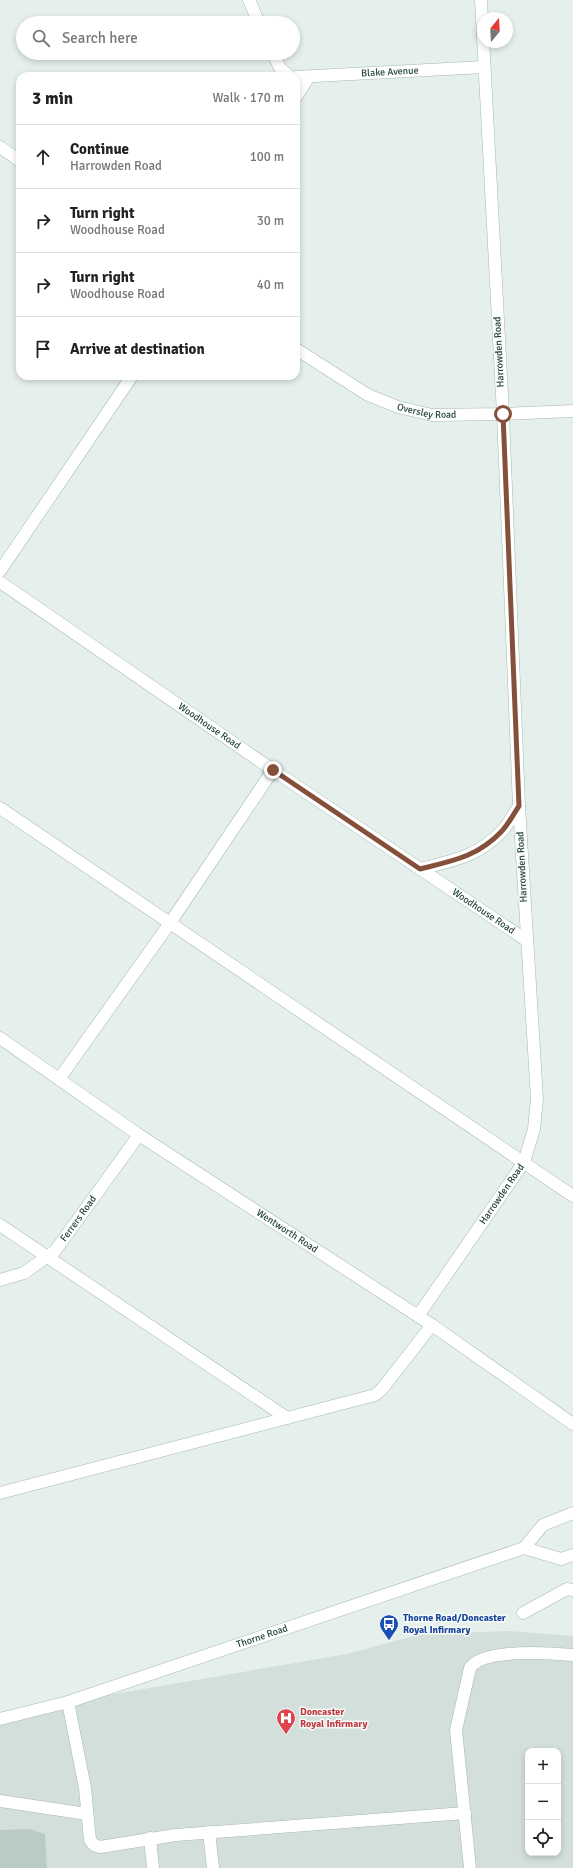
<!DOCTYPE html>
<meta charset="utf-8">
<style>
:root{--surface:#fff;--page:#f2f2f2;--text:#222;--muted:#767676;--line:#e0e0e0}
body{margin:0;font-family:Signika,sans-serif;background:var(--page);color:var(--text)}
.controls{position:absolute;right:12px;bottom:12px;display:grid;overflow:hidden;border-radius:8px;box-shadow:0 2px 6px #0003}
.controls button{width:36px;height:36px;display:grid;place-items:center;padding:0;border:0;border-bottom:1px solid var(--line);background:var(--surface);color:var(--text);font:20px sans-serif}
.compass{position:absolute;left:477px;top:12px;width:36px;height:36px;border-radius:50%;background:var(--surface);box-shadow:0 2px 6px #0003;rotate:18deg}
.stop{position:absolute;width:12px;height:12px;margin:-9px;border:3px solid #84503a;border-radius:50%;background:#fff}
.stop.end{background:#84503a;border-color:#fff;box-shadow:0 1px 4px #0008}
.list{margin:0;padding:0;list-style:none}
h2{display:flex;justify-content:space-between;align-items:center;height:52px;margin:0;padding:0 16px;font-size:17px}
h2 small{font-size:13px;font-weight:400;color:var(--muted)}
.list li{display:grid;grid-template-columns:26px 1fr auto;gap:12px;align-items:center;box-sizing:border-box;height:64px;padding:0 16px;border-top:1px solid var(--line)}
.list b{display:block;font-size:15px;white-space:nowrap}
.list p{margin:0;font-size:13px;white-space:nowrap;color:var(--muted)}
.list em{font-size:13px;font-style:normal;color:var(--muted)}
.icon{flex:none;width:22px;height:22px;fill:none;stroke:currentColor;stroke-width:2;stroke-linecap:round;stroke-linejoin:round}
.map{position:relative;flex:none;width:573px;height:1868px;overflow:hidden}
.search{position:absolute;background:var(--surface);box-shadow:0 2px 6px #0003;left:16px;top:16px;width:284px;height:44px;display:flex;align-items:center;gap:10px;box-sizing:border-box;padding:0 14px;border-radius:22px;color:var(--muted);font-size:15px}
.panel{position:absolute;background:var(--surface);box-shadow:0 2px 6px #0003;left:16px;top:72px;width:284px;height:308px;border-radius:12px}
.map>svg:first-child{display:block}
.built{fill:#d3dfdb;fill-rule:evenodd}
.building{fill:#bacbc5}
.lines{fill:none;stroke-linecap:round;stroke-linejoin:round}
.minor-casing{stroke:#a7b8b3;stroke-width:13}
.minor{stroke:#fff;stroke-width:12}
.route{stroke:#84503a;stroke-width:5}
.labels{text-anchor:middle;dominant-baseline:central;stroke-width:3;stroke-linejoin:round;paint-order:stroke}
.street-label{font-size:10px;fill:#22433c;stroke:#f7fbf9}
.transit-label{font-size:10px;font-weight:bold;fill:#164399;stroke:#f7fbf9;text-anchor:start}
.health-label{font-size:10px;font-weight:bold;fill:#be3a42;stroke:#f7fbf9;text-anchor:start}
</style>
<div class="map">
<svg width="573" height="1868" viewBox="0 0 573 1868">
<rect width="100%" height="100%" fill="#e5efeb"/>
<path class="built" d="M509,1631L573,1636V1868H0V1719L68,1702L347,1654L421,1634ZM528,1751H558V1853H528Z"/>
<polygon class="building" points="29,1829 45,1834 47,1868 0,1868 0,1830"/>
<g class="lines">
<defs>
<g id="minor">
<polyline points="249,0 259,23"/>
<polyline points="273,53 280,68 289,76"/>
<path id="s1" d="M296,77L484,67"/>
<polyline points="296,97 308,78"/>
<polyline points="0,147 20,161"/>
<path id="s2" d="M296,349L368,395L398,407L432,415L503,414L573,411"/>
<polyline points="0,571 132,376"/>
<path id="s3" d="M0,582L273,770L526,940"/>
<polyline points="0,808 573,1196"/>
<path d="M420,869C452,861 477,857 501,832C508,825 513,815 519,806"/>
<path id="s4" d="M0,1038L139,1135L432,1325L573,1424"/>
<polyline points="59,1079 170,923 273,770"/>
<polyline points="0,1225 287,1418"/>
<path id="s5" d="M0,1280L24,1273L55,1251L139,1135"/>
<path id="s6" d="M418,1316L524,1162L534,1129L537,1099L519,806L503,414L481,0"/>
<polyline points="0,1493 375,1395 382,1389 432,1325"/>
<polyline points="524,1548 561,1559 573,1555"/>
<polyline points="523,1613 567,1589 573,1590"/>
<polyline points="68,1702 85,1788 90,1840 94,1845 100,1847 176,1835 465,1813"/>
<path id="s7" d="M0,1719L68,1702L524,1548L543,1525L573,1513"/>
<polyline points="0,1801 87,1814"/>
<polyline points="209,1832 213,1868"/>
<polyline points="150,1838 153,1868"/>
<path d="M470,1868L456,1730L470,1668C483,1648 550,1653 573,1655"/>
</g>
</defs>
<use href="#minor" class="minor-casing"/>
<use href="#minor" class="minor"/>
</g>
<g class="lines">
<path class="route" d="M273,770L420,869C452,861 477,857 501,832C508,825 513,815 519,806L503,414"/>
</g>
<defs>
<symbol id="bus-pin" viewBox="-11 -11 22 30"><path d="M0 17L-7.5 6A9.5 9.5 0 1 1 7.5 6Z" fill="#1a4fb4" stroke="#f7fbf9"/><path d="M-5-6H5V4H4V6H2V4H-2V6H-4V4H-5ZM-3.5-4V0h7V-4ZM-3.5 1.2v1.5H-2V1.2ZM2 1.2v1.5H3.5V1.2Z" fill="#fff"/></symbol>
<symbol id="hospital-pin" viewBox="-11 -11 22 30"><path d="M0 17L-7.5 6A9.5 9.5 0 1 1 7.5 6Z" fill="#e0444e" stroke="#f7fbf9"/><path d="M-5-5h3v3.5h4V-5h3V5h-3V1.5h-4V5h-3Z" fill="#fff"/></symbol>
</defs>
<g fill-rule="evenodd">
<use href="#bus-pin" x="378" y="1613" width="22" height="30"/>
<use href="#hospital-pin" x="275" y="1707" width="22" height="30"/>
</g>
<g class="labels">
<g class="street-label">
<text stroke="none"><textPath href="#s1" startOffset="94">Blake Avenue</textPath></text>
<text transform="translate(499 352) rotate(-93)">Harrowden Road</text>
<text stroke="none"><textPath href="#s2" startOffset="147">Oversley Road</textPath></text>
<text stroke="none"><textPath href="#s3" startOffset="254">Woodhouse Road</textPath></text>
<text transform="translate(522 867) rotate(-93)">Harrowden Road</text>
<text stroke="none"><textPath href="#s3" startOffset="585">Woodhouse Road</textPath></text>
<text stroke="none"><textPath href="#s6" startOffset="148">Harrowden Road</textPath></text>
<text stroke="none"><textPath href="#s5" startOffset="103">Ferrers Road</textPath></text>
<text stroke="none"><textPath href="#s4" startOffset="346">Wentworth Road</textPath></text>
<text stroke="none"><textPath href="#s7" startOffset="275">Thorne Road</textPath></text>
</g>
<g class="transit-label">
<text x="403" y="1618">Thorne Road/Doncaster<tspan x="403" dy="12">Royal Infirmary</tspan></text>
</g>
<g class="health-label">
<text x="300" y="1712">Doncaster<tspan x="300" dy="12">Royal Infirmary</tspan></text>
</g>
</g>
</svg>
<div class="controls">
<button>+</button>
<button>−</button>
<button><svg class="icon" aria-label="locate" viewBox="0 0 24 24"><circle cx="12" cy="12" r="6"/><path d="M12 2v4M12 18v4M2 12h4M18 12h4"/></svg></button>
</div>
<svg class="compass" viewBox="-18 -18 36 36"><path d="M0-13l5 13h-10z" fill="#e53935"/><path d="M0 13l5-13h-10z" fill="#767676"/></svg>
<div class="stop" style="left:503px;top:414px"></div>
<div class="stop end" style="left:273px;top:770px"></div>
<div class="search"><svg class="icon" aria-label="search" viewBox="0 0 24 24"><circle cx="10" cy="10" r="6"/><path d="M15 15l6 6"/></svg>Search here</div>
<section class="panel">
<h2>3 min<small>Walk · 170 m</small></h2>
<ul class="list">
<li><svg class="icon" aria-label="ahead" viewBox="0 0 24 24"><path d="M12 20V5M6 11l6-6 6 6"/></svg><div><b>Continue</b><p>Harrowden Road</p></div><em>100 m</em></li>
<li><svg class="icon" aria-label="right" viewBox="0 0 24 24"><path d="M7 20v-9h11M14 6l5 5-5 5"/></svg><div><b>Turn right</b><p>Woodhouse Road</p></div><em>30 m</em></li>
<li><svg class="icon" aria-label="right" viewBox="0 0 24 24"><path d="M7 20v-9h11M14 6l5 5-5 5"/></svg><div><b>Turn right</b><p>Woodhouse Road</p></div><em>40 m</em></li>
<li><svg class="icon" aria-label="arrive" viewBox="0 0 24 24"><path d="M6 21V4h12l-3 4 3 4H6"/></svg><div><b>Arrive at destination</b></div></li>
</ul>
</section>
</div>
